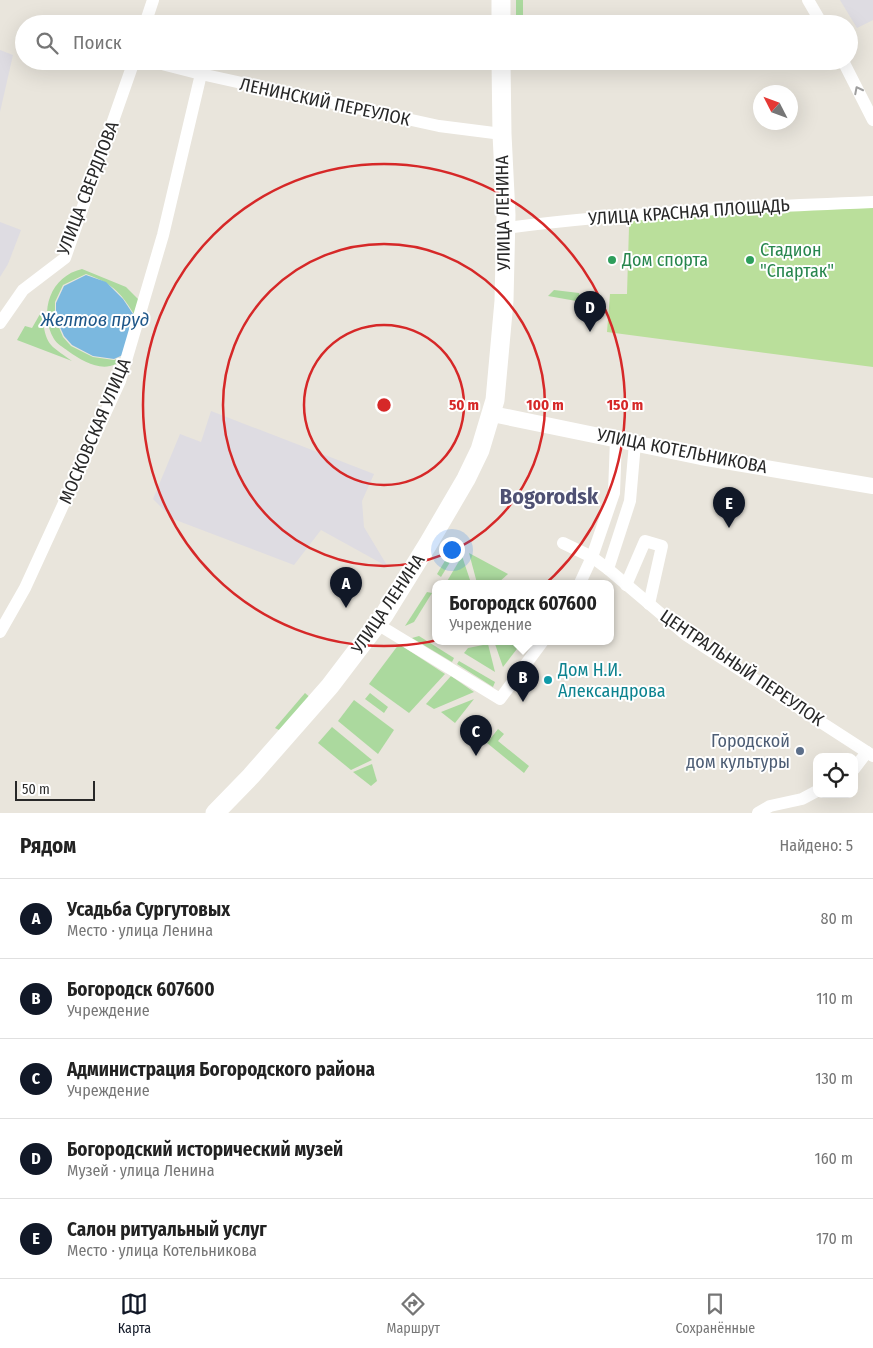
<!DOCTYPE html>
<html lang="ru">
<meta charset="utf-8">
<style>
:root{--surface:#fff;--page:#f6f6f6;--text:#222;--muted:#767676;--line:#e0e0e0;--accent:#111827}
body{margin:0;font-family:"Fira Sans Condensed",sans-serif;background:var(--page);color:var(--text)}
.controls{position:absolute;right:15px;bottom:15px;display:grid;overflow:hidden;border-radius:10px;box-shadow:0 5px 20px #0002}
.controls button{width:45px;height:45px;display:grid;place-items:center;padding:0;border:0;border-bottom:1px solid var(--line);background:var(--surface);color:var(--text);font:25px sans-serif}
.compass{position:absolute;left:753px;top:85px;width:45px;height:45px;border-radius:50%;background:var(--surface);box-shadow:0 5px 20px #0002;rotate:312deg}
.scale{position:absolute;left:15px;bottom:12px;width:80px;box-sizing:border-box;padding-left:5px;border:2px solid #282828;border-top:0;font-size:14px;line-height:18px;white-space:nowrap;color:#282828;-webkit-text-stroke:4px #fff;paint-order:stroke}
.you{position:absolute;left:451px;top:549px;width:18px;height:18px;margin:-12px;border:4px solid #fff;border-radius:50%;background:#1a73e8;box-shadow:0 0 0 8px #1a73e833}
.badge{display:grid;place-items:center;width:32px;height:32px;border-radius:50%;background:var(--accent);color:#fff;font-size:16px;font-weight:700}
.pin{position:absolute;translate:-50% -41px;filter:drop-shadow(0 1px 2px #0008)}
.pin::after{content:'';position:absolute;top:26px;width:18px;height:15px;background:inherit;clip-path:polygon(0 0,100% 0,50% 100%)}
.popup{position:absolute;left:432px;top:580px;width:182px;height:65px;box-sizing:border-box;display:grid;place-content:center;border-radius:10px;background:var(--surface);filter:drop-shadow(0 1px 4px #0005);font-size:16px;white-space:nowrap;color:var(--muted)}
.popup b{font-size:19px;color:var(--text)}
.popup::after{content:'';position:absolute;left:50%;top:100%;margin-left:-10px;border:10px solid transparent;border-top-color:var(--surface)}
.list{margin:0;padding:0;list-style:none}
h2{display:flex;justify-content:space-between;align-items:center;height:65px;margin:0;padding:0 20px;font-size:21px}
h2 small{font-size:16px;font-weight:400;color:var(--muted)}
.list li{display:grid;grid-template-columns:32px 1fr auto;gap:15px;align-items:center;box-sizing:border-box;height:80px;padding:0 20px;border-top:1px solid var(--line)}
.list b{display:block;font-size:19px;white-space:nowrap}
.list p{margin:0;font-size:16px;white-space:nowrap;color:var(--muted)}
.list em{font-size:16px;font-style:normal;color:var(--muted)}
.icon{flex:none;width:28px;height:28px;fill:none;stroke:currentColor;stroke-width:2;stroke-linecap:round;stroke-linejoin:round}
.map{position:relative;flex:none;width:873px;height:813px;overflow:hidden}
.search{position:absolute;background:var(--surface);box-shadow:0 5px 20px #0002;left:15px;right:15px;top:15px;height:55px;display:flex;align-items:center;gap:12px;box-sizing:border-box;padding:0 18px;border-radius:28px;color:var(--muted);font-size:19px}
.sheet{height:465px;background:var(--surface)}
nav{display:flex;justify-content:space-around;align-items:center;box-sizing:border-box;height:70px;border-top:1px solid var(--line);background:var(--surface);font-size:14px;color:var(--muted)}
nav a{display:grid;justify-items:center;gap:2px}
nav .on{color:var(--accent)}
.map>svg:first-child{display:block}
.industrial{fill:#dedce2}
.green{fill:#abd99e}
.pitch{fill:#badf9b}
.water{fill:#7bb8df}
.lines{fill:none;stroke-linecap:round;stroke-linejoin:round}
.minor{stroke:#fff;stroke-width:12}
.tertiary{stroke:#fff;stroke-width:16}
.secondary{stroke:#fff;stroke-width:19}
.oneway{stroke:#9e9e9e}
.ring{fill:none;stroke:#d62828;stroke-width:2.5}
.leisure-dot{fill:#2e9e5b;stroke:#fff;stroke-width:2}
.culture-dot{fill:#0f9aa8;stroke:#fff;stroke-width:2}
.service-dot{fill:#5c6f8a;stroke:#fff;stroke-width:2}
.labels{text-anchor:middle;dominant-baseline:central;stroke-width:4;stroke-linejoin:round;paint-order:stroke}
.street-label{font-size:18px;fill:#282828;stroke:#fff}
.leisure-label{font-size:18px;fill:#27864d;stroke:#fff;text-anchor:start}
.culture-label{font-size:18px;fill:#0d838f;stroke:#fff;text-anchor:start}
.service-label{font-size:18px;fill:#4e5e75;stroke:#fff;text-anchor:end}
.water-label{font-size:19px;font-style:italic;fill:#1d5688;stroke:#fff}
.district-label{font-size:22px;font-weight:bold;fill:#4f5173;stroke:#fff}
.centre{fill:#d62828;stroke:#fff;stroke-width:2.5}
.ring-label{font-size:15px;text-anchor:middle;font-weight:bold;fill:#d62828;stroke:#fff;stroke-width:4;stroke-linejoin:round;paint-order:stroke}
</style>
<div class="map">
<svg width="873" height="813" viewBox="0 0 873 813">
<rect width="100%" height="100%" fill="#e9e5dc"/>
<g class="industrial">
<polygon points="840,0 873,0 873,20 857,28"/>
<polygon points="0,50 13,55 0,112"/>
<polygon points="0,222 21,230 8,264 0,277"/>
<polygon points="211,411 374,474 362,501 364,527 388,567 321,530 294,565 173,519 153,499 180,434 201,442"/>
</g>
<g class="green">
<rect x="516" y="0" width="7" height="24"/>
<path d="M82,269L126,287L141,302L134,314C119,290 112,284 86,274L63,285L55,302V318L63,337L71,346L93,357L114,360L126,356C109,376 86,364 68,351C63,347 57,344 54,339C38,311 51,276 82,269Z"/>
<polygon points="554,290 579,293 582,302 548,296"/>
<path d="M40,314L42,315C46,345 48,344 72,361L17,340L25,326L32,328Z"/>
<polygon points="455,544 458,549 441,577 437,574"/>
<polygon points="469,553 508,574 498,583 477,583"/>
<polygon points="462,556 471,583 446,583"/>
<polygon points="427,592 432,593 414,622 405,626"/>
<polygon points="419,636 454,658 452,662 412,638"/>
<polygon points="507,641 523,641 503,667 495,644"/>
<polygon points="399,644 445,674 409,713 369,684"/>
<polygon points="488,644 495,672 464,653 468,648"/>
<polygon points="459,661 495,682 493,687 457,664"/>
<polygon points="451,676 474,692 434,709 426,704"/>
<polygon points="305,693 313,700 283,732 275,728"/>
<polygon points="370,693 388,707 384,713 365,699"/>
<polygon points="474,699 455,723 441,712"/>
<polygon points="354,700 394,730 378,754 338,721"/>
<polygon points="332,727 372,760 351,770 318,743"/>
<polygon points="498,729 504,734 498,741 529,766 524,773 487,743"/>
<polygon points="372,764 377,781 371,786 353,772"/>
</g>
<polygon class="pitch" points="873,206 873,367 607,332 610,294 627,294 629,227 637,216"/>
<polygon class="water" points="86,275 106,282 123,299 133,314 135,321 125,354 114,359 93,356 72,345 64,336 56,318 56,303 64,286"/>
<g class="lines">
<g class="minor">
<polyline points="808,0 822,24"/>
<polyline points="145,24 153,0"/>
<polyline points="150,61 201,74 439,126 502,134"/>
<polyline points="843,61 873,120"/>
<path d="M506,228C628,212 750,207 873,202"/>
<polyline points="0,323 23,290 65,258 134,61"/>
<polyline points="563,543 592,557 608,569 686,635 873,756"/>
<polyline points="608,569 630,501 635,443"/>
<polyline points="580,583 592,557 614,493 616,439"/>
<polyline points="626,585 645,541 662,546 649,604"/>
<polyline points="377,624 500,699 543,641"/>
<polyline points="0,632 25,588 120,381 163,235 201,74"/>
<polyline points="854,769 867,752"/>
<polyline points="758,813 770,806 802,799 817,791"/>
</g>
<polyline class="tertiary" points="492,414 701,457 873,486"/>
<g class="secondary">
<polyline points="501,0 501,24"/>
<polyline points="215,813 251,776 330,686 384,615 428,544 466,479 480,450 495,400 504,301 506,215 502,134 501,61"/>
</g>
</g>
<defs><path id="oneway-chevron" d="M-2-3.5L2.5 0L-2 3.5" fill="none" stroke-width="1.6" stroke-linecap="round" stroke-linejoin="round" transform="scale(1.25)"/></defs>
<use class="oneway" href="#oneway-chevron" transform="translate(858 90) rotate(-117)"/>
<g class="ring">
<circle cx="384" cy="405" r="80"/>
<circle cx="384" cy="405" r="161"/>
<circle cx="384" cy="405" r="241"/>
</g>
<g class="leisure-dot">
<circle cx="612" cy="260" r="5"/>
<circle cx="750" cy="260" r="5"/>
</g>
<circle class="culture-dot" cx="548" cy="680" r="5"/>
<circle class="service-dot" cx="800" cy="751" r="5"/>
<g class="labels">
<g class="street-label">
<text transform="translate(325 102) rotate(12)">ЛЕНИНСКИЙ ПЕРЕУЛОК</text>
<text transform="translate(88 188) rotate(-69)">УЛИЦА СВЕРДЛОВА</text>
<text transform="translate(689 212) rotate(-4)">УЛИЦА КРАСНАЯ ПЛОЩАДЬ</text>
<text transform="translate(503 213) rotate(-91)">УЛИЦА ЛЕНИНА</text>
<text transform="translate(95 431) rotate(-67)">МОСКОВСКАЯ УЛИЦА</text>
<text transform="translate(682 451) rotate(11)">УЛИЦА КОТЕЛЬНИКОВА</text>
<text transform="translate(388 604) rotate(-56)">УЛИЦА ЛЕНИНА</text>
<text transform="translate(742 668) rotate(34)">ЦЕНТРАЛЬНЫЙ ПЕРЕУЛОК</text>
</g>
<g class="leisure-label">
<text x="760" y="250">Стадион<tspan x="760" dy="21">"Спартак"</tspan></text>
<text x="622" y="260">Дом спорта</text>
</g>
<g class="culture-label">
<text x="558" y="670">Дом Н.И.<tspan x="558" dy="21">Александрова</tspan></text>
</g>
<g class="service-label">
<text x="790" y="741">Городской<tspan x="790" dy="21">дом культуры</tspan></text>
</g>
<g class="water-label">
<text x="95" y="319">Желтов пруд</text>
</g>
<g class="district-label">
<text x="549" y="496">Bogorodsk</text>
</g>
</g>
<circle cx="384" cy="405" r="8" class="centre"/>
<g class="ring-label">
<text x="464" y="410">50 m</text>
<text x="545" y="410">100 m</text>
<text x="625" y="410">150 m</text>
</g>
</svg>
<div class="controls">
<button><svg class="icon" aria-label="locate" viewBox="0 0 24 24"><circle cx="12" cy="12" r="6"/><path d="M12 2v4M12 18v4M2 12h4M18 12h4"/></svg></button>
</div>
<svg class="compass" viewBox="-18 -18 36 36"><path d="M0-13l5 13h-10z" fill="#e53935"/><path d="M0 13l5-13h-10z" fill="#767676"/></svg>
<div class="scale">50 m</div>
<div class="you"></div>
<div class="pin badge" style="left:346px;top:608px">A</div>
<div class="pin badge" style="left:523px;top:702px">B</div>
<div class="popup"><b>Богородск 607600</b>Учреждение</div>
<div class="pin badge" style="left:476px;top:756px">C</div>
<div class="pin badge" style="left:590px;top:332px">D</div>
<div class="pin badge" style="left:729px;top:528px">E</div>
<div class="search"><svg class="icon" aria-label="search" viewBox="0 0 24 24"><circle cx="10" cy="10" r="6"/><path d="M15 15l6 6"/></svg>Поиск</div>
</div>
<section class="sheet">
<h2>Рядом<small>Найдено: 5</small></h2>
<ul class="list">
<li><span class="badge">A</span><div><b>Усадьба Сургутовых</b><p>Место · улица Ленина</p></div><em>80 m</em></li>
<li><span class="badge">B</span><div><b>Богородск 607600</b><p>Учреждение</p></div><em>110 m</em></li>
<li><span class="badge">C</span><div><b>Администрация Богородского района</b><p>Учреждение</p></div><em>130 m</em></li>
<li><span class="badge">D</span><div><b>Богородский исторический музей</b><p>Музей · улица Ленина</p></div><em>160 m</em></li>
<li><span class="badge">E</span><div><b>Салон ритуальный услуг</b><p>Место · улица Котельникова</p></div><em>170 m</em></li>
</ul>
</section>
<nav>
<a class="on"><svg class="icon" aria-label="map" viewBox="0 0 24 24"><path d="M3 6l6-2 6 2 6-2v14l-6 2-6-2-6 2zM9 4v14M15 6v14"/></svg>Карта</a>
<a><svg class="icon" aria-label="directions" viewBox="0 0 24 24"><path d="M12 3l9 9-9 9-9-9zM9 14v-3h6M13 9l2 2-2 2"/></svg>Маршрут</a>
<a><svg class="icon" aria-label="saved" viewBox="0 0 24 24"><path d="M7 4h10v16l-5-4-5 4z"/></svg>Сохранённые</a>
</nav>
